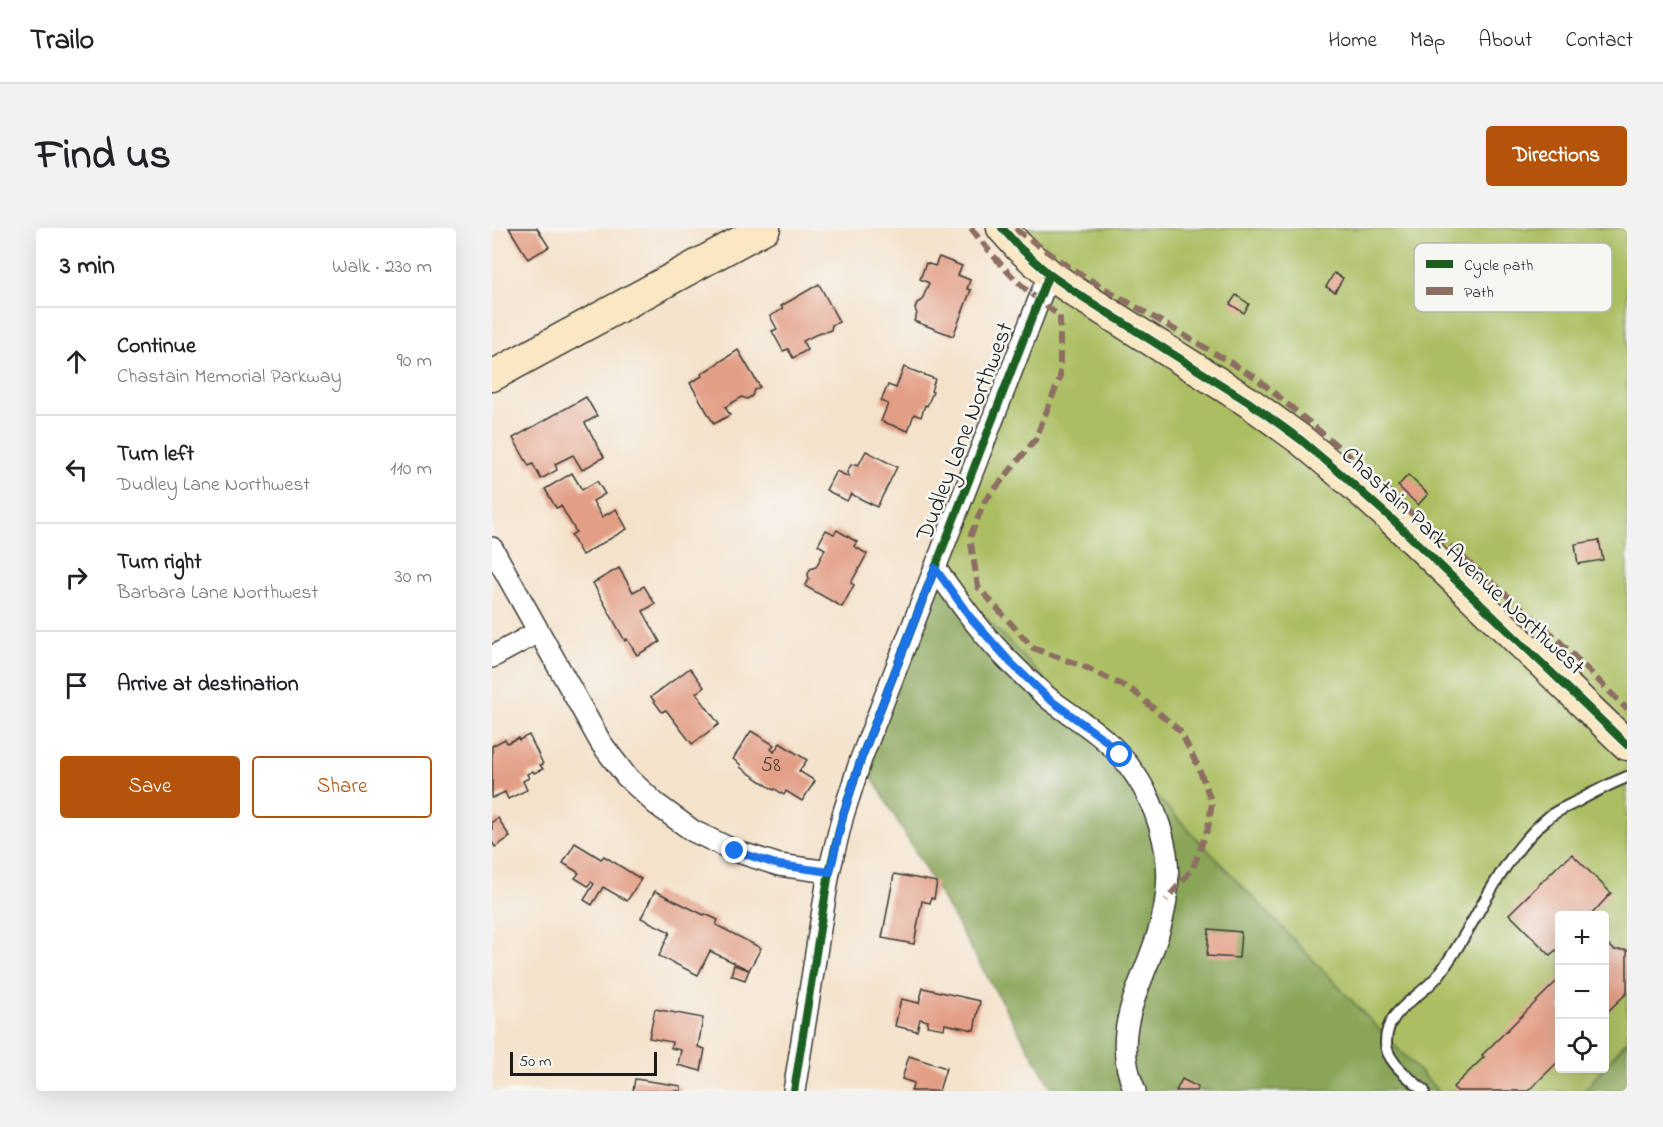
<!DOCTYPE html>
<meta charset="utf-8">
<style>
:root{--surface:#fff;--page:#f2f2f2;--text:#202124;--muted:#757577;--line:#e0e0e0;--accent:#b45309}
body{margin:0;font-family:"Indie Flower",sans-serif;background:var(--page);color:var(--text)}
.controls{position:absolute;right:18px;bottom:18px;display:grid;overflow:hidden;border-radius:6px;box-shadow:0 6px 24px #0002}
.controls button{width:54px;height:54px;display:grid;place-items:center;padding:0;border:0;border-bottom:2px solid var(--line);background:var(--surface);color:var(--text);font:30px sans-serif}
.scale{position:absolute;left:18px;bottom:15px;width:147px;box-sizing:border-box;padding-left:6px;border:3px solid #1c1c1c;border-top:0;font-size:16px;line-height:21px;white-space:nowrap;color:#1c1c1c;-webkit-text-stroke:4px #f6f6f2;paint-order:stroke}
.stop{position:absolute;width:18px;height:18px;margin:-14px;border:4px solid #1a73e8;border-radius:50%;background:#fff}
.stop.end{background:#1a73e8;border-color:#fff;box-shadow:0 2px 6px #0008}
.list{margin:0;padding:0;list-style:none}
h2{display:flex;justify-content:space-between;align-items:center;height:78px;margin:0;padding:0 24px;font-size:26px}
h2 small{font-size:20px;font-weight:400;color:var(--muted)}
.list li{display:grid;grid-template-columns:39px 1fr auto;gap:18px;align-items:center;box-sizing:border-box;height:108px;padding:0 24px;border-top:2px solid var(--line)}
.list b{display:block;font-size:22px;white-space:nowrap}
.list p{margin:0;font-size:20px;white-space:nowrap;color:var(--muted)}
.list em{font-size:20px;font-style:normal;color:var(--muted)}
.actions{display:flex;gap:12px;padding:18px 24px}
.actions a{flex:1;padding:14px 0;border:2px solid var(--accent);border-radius:6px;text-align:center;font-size:21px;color:var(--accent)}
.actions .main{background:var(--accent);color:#fff}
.icon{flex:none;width:33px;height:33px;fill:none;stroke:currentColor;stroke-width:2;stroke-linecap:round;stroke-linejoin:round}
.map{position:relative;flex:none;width:1135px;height:863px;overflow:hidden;border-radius:6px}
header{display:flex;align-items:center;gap:36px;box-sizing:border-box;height:84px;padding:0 30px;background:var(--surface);border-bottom:2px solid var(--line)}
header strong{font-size:28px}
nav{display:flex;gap:33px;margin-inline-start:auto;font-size:21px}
.intro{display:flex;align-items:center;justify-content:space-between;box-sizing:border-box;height:144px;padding:0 36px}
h1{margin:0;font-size:42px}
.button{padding:15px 27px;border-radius:6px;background:var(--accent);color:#fff;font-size:21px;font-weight:700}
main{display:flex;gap:36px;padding:0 36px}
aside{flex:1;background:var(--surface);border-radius:6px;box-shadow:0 6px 24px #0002}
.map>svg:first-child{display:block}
.green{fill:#acbe62;stroke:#646d3f;stroke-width:1.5}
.forest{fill:#89a558;stroke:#52603a;stroke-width:1.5}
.building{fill:#e39f86}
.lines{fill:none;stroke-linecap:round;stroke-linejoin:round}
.lane-casing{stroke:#3c3a36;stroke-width:14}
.street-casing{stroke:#3c3a36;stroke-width:24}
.secondary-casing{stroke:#3c3a36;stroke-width:33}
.lane{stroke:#fff;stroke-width:10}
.street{stroke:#fff;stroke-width:21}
.secondary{stroke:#fae7c3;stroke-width:30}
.quiet{stroke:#8d6e63;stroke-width:6;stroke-dasharray:12 6;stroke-linecap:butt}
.cycleway-casing{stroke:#f6f6f2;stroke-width:11}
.cycleway{stroke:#1b5e20;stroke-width:8}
.route{stroke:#1a73e8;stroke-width:8}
.labels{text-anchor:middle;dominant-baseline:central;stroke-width:5;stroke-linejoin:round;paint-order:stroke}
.number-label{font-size:21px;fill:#4e3d36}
.street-label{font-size:24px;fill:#1c1c1c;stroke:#f6f6f2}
.key{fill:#f6f6f2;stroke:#b5b5b2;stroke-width:1.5}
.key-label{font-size:16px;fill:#1c1c1c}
</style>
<header>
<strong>Trailo</strong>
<nav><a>Home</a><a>Map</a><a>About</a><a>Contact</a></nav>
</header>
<div class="intro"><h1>Find us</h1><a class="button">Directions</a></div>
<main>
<aside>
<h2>3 min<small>Walk · 230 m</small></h2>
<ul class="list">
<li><svg class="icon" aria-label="ahead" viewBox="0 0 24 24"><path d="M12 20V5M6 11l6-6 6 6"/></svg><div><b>Continue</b><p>Chastain Memorial Parkway</p></div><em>90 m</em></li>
<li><svg class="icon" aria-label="left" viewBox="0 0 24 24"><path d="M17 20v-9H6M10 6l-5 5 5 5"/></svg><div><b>Turn left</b><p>Dudley Lane Northwest</p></div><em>110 m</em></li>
<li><svg class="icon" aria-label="right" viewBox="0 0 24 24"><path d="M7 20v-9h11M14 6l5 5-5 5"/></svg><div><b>Turn right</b><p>Barbara Lane Northwest</p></div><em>30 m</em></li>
<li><svg class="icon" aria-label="arrive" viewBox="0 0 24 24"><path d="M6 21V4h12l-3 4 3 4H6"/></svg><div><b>Arrive at destination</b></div></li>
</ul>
<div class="actions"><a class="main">Save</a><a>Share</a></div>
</aside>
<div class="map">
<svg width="1135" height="863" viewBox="0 0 1135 863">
<rect width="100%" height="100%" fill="#f6f6f2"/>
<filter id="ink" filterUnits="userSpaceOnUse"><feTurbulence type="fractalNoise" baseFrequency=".0167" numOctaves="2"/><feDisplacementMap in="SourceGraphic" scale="12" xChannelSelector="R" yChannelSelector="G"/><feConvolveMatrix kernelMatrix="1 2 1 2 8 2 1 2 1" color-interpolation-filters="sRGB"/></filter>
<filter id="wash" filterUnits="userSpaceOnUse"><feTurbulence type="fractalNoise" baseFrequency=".008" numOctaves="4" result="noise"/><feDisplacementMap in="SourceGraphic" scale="24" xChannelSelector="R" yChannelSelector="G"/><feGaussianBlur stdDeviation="1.35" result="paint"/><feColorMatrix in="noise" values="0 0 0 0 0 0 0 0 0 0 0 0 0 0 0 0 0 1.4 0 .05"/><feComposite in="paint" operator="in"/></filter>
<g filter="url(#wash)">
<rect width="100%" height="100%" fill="#f4e2cb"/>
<polygon class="green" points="511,0 1135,0 1135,812 1113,839 1112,688 1068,688 1068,840 1111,841 1092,863 946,863 450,344 560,51"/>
<g class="forest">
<polygon points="450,344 946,863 561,863 368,528"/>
<polygon points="1135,812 1135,863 1092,863"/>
</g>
<g id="blocks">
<g class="building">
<polygon points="17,0 45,0 57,19 36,31"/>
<polygon points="447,29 470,38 466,47 478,52 475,61 479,62 461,108 422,93 425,86 423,81 425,75 430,72 437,55 428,51 434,35 443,38"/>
<polygon points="842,45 851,50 843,64 834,59"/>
<polygon points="327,56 347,94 340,97 339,102 333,104 329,104 311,113 315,122 301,130 296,121 291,123 280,103 285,101 278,88 291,81 289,78"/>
<polygon points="744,67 757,76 752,85 738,76"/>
<polygon points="246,122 268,159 262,162 260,168 255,171 250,169 233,179 238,187 222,196 198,155 210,148 209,146"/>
<polygon points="412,139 443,151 439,163 441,164 435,178 433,177 429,189 422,186 416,203 389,193 396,176 389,173 396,157 404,160"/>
<polygon points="94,169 105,188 93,195 112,229 90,242 81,227 63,236 65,242 49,251 41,236 37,238 21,210"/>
<polygon points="374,223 405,239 385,279 359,266 355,273 334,262 344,243 357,249 355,244 359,237 365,236 366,238"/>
<polygon points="80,245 90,262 105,253 113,266 101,273 110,289 124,281 135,301 90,327 79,307 84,304 69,278 64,280 53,261"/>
<polygon points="916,247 936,266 926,277 906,258"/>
<polygon points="334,302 342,306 345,302 365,314 362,318 375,326 359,355 362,357 350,379 313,358 317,351 316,346 318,341 324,339 333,321 326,317"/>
<polygon points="1107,312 1111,332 1086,336 1083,316"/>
<polygon points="127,340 141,364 152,358 163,376 151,383 168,414 145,427 135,411 133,413 101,355"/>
<polygon points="198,440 212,459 204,465 227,496 200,516 174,482 170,484 159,469"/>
<polygon points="259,503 282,517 279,521 282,524 288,515 315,532 307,543 323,553 310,573 294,563 292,567 283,561 282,562 248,539 249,537 241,531"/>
<polygon points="37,507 51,536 48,537 51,541 42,545 41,543 35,546 37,550 31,553 35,562 16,571 13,564 0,570 0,518 13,511 15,515 26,510 27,512"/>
<polygon points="6,590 18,609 3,619 0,614 0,594"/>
<polygon points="83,615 109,631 112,628 149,651 135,673 111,659 100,677 92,672 102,656 99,654 96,658 83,650 87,645 71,635"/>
<polygon points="1080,626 1119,665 1098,688 1068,688 1068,726 1064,722 1058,727 1017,686 1071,633 1072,634"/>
<polygon points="402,646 445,654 442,671 439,670 438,675 430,673 422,716 390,710"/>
<polygon points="163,663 212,687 213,686 226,692 224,697 269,720 257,742 218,723 206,747 167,728 178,704 149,690"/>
<polygon points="717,701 749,704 747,730 715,728"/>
<polygon points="1112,712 1122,722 1135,722 1135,765 1112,787"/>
<polygon points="242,737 257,742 253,752 239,747"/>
<polygon points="1068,750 1068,832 1036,863 965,863 961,859 992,829 990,827"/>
<polygon points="431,760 488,773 482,802 453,796 452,801 435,798 436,793 428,791 425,803 403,798 409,771 427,775"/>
<polygon points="163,781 211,790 206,819 213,821 209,843 186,837 189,822 179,820 180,814 157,810"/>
<polygon points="417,828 454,840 447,863 419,863 422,855 410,851"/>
<polygon points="143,851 189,858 189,863 141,863"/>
<polygon points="690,851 706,859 704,863 684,863"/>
</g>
</g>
</g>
<g filter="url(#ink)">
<use href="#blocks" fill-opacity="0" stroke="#3c3a36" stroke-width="1.5"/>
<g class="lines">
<defs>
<path id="lane" d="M932,863C919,851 893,833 894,814C894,780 930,770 948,745C986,694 1007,630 1058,588C1066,582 1076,578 1086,573C1102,564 1118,556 1135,549"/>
<g id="street">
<polyline points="0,320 109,515 134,548 164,576 201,603 243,623 287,637 337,644"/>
<path d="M443,340C467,373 490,407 520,436C533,449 546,462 560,473C583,490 609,505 628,527C652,554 668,589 674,625C678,651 674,681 666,706C649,761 617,803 643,863"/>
<polyline points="0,429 46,404"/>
<polyline points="302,863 337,644 351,587 369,531 557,46"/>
</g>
<g id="secondary">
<polyline points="510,0 527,19 557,46 586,66 758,175 809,212 854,250 901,292 1135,517"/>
<polyline points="0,148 273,0"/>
</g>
</defs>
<use href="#lane" class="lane-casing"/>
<use href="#street" class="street-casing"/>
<use href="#secondary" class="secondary-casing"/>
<use href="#lane" class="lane"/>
<use href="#street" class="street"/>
<use href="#secondary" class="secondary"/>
<g class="quiet">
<path d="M479,0C505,34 532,64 568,88V150L543,212L493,273L478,309L486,359L541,420L593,439L640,462L688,503L706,538L720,575L716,600L701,640L674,672"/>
<polyline points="524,0 527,4 585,44 763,149 868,237 918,284 1062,408 1135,481"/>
</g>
<defs>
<g id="cycleway">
<polyline points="510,0 527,19 557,46 586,66 758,175 809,212 854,250 901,292 1135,517"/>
<polyline points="302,863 337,644 351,587 369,531 557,46"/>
</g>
</defs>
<use href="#cycleway" class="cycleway-casing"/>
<use href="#cycleway" class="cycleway"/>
</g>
</g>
<g class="lines" filter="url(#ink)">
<polyline class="route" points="243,623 287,637 338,644 351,587 369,531 443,340 478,389 519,435 557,471 613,512 628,527"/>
</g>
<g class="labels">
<g class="number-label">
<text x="279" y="538">58</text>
</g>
<g class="street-label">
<text transform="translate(474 204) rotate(-69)">Dudley Lane Northwest</text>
<text transform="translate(970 334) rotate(43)">Chastain Park Avenue Northwest</text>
</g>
</g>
<rect x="922" y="15" width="198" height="69" rx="9" class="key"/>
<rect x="934" y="32" width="27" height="8" fill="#1b5e20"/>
<rect x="934" y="59" width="27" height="8" fill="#8d6e63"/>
<g class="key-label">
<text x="972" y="42">Cycle path</text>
<text x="972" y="69">Path</text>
</g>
</svg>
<div class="controls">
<button>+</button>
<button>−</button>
<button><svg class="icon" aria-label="locate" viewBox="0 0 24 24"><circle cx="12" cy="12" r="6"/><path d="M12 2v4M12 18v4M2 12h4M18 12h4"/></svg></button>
</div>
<div class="scale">50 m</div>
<div class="stop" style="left:628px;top:527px"></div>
<div class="stop end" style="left:243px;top:623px"></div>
</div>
</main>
